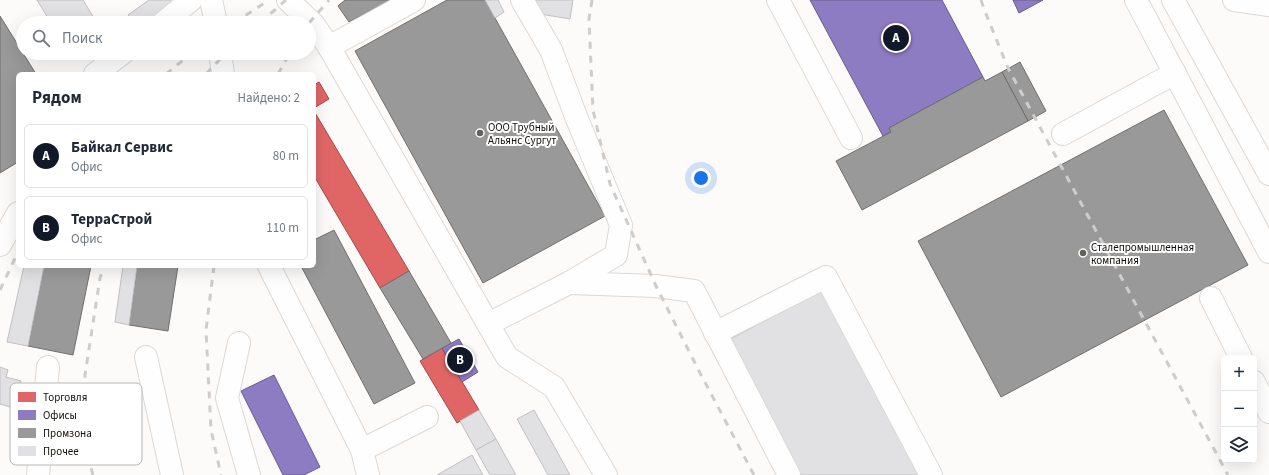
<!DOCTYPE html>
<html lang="ru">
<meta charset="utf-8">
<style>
:root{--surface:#fff;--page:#f2f2f3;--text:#1f2937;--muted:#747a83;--line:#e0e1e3;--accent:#111827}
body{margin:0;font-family:"Source Sans 3",sans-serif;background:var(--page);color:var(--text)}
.controls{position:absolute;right:12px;bottom:12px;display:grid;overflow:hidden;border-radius:6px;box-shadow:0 4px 16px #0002}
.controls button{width:36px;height:36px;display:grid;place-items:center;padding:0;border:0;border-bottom:1px solid var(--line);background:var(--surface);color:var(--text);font:20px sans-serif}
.you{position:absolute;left:701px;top:178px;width:14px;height:14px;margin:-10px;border:3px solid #fff;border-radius:50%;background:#1a73e8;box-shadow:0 0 0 6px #1a73e833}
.badge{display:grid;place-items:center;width:26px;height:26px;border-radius:50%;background:var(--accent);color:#fff;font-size:13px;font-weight:700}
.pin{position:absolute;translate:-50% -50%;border:2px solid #fff;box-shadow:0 1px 4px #0006}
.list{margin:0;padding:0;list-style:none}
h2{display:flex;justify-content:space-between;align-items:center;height:52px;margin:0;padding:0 16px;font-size:17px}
h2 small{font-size:13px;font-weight:400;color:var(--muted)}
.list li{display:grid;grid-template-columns:26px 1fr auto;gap:12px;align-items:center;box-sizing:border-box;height:64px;margin:0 8px 8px;padding:0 8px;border:1px solid var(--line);border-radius:6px}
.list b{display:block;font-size:15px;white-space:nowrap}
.list p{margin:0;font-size:13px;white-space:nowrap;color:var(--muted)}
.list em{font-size:13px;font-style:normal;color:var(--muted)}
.icon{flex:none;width:22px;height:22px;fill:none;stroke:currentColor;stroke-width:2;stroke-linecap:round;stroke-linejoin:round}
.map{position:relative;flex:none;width:1269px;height:475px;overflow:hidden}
.search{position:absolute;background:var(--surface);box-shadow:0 4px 16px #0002;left:16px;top:16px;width:300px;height:44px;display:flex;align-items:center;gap:10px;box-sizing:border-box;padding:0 14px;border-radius:22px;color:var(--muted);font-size:15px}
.panel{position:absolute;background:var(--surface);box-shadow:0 4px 16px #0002;left:16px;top:72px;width:300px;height:196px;border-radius:6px}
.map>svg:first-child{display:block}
.shops{fill:#e06666;stroke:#a24b4a}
.offices{fill:#8e7cc3;stroke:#695b8b}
.industry{fill:#999;stroke:#706f6e}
.building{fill:#e1e0e2;stroke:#c1c0c3}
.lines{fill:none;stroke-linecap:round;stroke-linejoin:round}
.minor-casing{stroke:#dcd8d4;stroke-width:24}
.minor{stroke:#fffefe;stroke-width:22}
.rail{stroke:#cecdcc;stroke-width:3;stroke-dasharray:7 7;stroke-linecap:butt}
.poi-dot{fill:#64605c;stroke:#fff;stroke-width:1.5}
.labels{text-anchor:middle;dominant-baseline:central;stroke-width:4;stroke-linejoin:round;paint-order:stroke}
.poi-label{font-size:11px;fill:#120d08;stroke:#fff;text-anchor:start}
.key{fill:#fff;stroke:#b8b6b5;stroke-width:1}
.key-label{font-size:11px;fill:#120d08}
</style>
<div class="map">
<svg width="1269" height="475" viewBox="0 0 1269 475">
<rect width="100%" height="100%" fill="#fdfbf9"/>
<g class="shops">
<polygon points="319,82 329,99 314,108 314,85"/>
<polygon points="314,111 409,271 380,288 314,176"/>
<polygon points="442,348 479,410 457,423 420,361"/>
</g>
<g class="offices">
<polygon points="810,0 942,0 983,77 889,128 891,132 883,136"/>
<polygon points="1013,0 1043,0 1019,13"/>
<polygon points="459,339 478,372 462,382 442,348"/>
<polygon points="274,375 320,467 304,475 283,475 241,391"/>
</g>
<g class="industry">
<polygon points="345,0 391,0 349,22 338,6"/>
<polygon points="447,0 485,0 605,216 483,283 355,51"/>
<polygon points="0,16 36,74 18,74 18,162 0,173"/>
<polygon points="1020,62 1046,111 1028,121 1002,72"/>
<polygon points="1002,72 1028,121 862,210 836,161 891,132 889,128 983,77 985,81"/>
<polygon points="1164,110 1248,265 1001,397 918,241"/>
<polygon points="334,230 415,383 374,404 301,266 314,266 314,240"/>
<polygon points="44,266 91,266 73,355 28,346"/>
<polygon points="137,266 178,266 168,331 129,325"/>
<polygon points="409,271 451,343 423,359 380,288"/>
</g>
<g class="building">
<polygon points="37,0 83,0 97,23 51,23"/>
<polygon points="149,0 170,0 174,5 148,23 134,23 128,15"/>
<polygon points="485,0 498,0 504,12 495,18"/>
<polygon points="536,0 573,0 570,19 534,13"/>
<polygon points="24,266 44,266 28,346 7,342"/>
<polygon points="123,266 137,266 129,325 115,322"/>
<polygon points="822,290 921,475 798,475 727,341"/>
<polygon points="0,367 8,370 6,377 21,381 13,408 0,404"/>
<polygon points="479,410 496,439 476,450 460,421"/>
<polygon points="534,410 570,475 548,475 517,419"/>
<polygon points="496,439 516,475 490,475 476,450"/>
<polygon points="472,455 483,475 437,475"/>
</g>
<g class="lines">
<defs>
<g id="minor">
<polyline points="211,0 216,23"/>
<polyline points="288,0 314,25 329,47 507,357 554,387 606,475"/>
<polyline points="778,0 851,138"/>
<polyline points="1136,0 1269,252"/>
<polyline points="1173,0 1269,174"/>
<polyline points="1234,0 1269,5"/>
<polyline points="163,23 191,0"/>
<polyline points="329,47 414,0"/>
<polyline points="220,53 223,74"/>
<polyline points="95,74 123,53"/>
<polyline points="1063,134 1175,73"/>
<polyline points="0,245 18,213"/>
<polyline points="269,266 362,450 368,475"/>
<polyline points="569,283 656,286 694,291 789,475"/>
<polyline points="1211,298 1241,358"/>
<polyline points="488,324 569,283 616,255 621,225 577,119 551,50 522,0"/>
<polyline points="715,333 826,277 931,475"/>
<polyline points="239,343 227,398 249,475"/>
<polyline points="146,357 172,475"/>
<polyline points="1254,382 1269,412"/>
<polyline points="362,450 427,417"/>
<polyline points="38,475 48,367"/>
</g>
</defs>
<use href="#minor" class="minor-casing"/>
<use href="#minor" class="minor"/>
<g class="rail">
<polyline points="592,0 589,19 593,110 610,184 656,286 699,371 754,475"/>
<polyline points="981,0 984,9 1008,68 1228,475"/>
<polyline points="234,23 269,0"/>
<polyline points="260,23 286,0"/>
<polyline points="309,23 329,0"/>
<polyline points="166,74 192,53"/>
<polyline points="206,74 226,53"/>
<polyline points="278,74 290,53"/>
<polyline points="214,266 206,330 211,430 221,475"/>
<polyline points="0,290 18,252"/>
<polyline points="93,475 87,453 85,375 100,278 104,266"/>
</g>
</g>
<g class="poi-dot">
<circle cx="480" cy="133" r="4"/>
<circle cx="1083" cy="253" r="4"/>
</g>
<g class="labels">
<g class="poi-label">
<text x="488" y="127">ООО Трубный<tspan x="488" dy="13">Альянс Сургут</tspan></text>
<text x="1091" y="247">Сталепромышленная<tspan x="1091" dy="13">компания</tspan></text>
</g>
</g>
<rect x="10" y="383" width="132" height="82" rx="6" class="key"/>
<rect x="18" y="392" width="18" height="10" fill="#e06666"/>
<rect x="18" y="410" width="18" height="10" fill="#8e7cc3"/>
<rect x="18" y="428" width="18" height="10" fill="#999"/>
<rect x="18" y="446" width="18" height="10" fill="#e1e0e2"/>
<g class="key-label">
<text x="43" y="401">Торговля</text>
<text x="43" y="419">Офисы</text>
<text x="43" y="437">Промзона</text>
<text x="43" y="455">Прочее</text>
</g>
</svg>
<div class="controls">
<button>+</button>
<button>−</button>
<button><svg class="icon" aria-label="layers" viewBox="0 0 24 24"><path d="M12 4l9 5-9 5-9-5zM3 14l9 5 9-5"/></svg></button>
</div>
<div class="you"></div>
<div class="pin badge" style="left:896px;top:38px">A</div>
<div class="pin badge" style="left:460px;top:360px">B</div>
<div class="search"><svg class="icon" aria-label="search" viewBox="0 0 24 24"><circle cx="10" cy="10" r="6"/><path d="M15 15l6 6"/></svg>Поиск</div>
<section class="panel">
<h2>Рядом<small>Найдено: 2</small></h2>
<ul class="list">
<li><span class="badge">A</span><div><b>Байкал Сервис</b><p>Офис</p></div><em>80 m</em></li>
<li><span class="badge">B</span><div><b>ТерраСтрой</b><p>Офис</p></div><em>110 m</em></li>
</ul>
</section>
</div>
